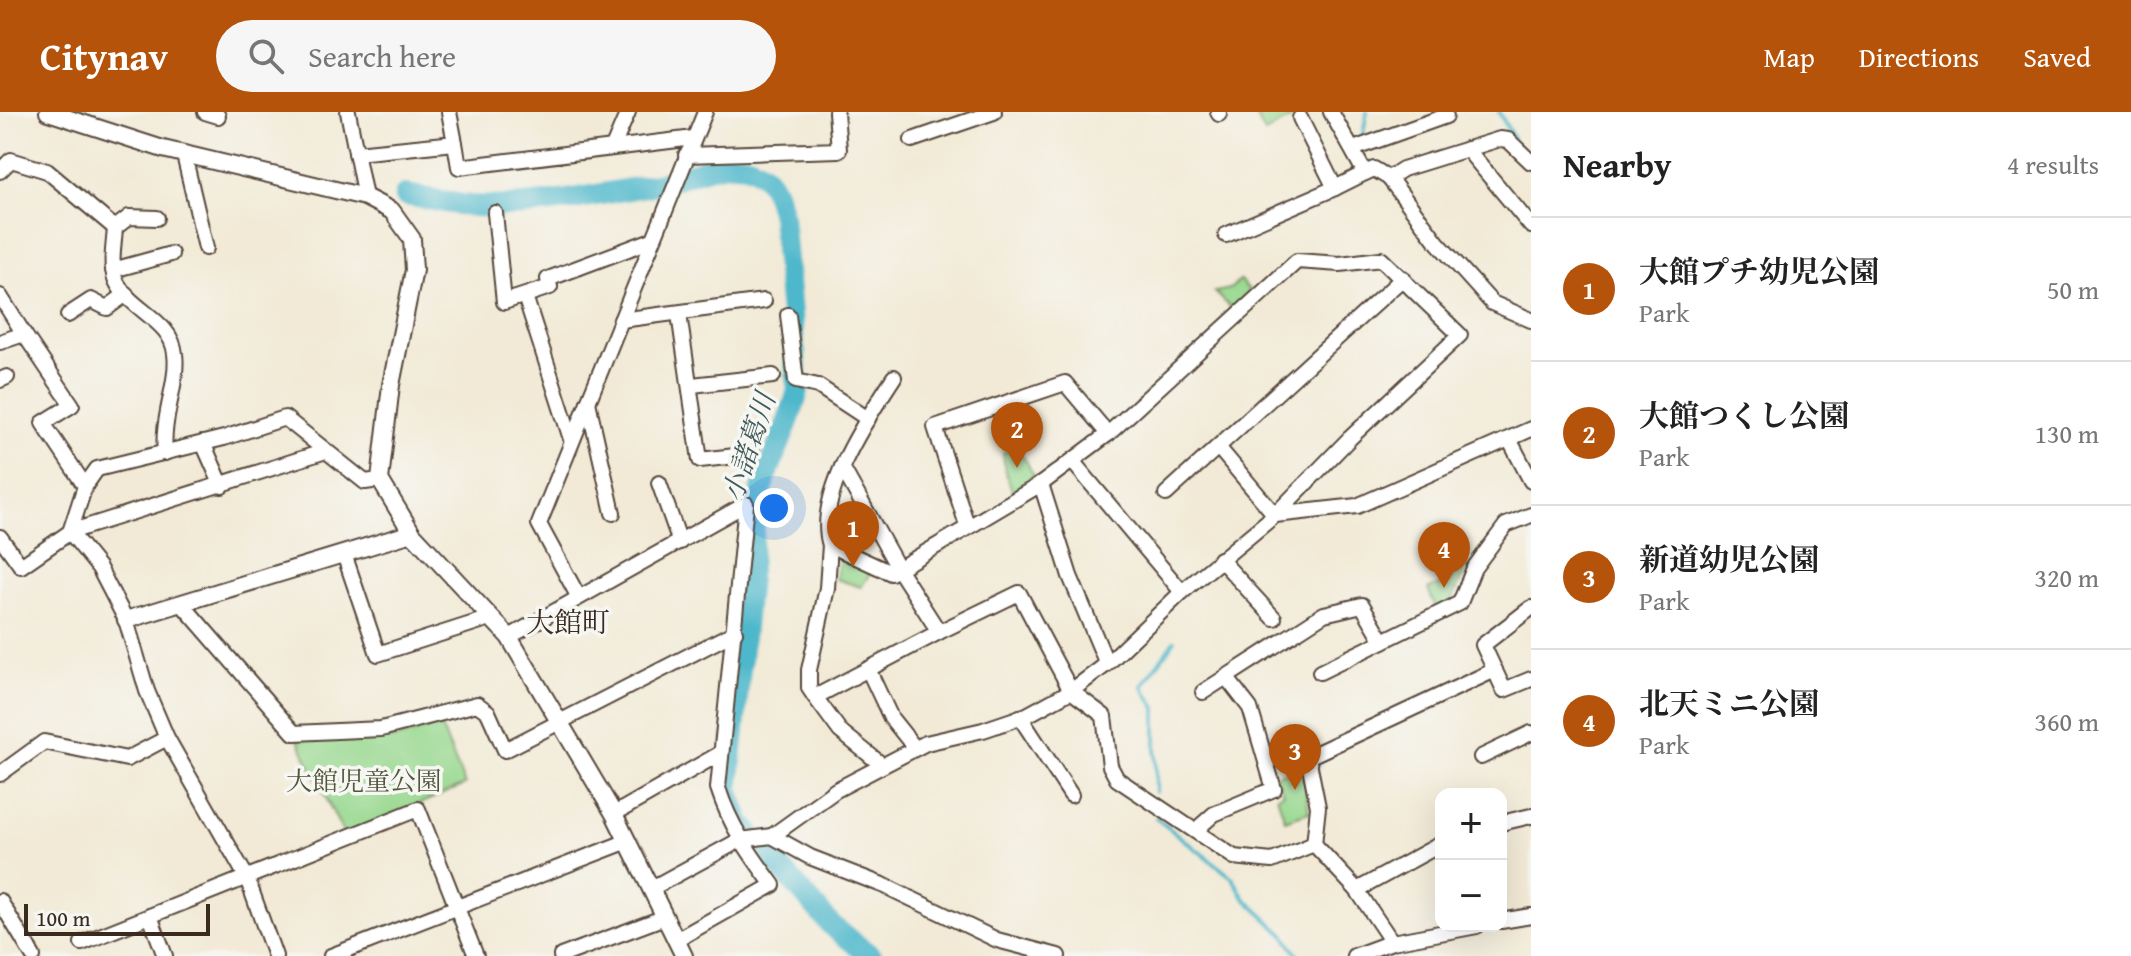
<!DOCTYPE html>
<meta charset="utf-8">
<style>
:root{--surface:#fff;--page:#f6f6f6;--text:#222;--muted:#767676;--line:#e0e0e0;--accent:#b45309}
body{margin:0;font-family:"Gentium Book Plus","Noto Serif JP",serif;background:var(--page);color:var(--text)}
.controls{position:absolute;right:24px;bottom:24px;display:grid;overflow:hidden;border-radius:16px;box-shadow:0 8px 32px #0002}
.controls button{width:72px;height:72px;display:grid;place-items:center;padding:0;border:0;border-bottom:2px solid var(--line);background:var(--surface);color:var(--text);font:40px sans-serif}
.scale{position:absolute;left:24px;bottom:20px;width:186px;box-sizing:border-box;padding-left:8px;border:4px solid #3b2a1e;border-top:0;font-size:22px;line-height:28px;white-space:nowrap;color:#3b2a1e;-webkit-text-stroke:6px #f6f6f2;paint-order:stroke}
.you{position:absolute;left:774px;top:396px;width:28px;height:28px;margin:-20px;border:6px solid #fff;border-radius:50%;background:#1a73e8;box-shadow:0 0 0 12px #1a73e833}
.badge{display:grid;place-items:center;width:52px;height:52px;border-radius:50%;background:var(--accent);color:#fff;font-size:26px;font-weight:700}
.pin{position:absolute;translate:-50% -66px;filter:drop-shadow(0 2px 4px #0008)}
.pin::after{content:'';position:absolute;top:42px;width:28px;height:24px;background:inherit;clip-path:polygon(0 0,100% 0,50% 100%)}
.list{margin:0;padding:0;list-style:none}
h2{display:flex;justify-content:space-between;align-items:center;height:104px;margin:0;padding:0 32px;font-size:34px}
h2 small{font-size:26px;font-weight:400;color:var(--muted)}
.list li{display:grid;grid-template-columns:52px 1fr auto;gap:24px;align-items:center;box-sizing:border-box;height:144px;padding:0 32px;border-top:2px solid var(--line)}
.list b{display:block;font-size:30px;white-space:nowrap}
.list p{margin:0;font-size:26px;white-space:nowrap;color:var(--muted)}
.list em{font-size:26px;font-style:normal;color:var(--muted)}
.icon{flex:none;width:44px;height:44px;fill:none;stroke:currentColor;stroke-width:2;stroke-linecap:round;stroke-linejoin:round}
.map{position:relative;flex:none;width:1531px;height:844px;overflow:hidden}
header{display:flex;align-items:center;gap:48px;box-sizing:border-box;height:112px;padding:0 40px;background:var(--accent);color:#fff}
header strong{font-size:38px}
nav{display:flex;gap:44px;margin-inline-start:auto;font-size:28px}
.search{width:560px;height:72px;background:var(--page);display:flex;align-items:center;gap:20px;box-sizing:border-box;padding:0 28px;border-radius:44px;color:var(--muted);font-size:30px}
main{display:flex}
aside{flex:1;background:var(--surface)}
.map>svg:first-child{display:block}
.green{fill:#97d88e;stroke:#698156;stroke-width:2}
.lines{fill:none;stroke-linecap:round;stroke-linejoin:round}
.stream{stroke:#4db7cb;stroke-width:4}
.river{stroke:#4db7cb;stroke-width:22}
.minor-casing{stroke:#56473a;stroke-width:18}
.tertiary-casing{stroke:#56473a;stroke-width:20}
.minor{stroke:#fff;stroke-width:14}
.tertiary{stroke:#fff;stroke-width:16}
.labels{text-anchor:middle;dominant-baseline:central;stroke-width:7;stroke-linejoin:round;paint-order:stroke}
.park-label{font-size:26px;fill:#52563a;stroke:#f6f6f2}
.water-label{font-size:28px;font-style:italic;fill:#415b5b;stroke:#f6f6f2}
.neighbourhood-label{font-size:28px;fill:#3b2a1e;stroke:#f6f6f2}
</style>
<header>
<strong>Citynav</strong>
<div class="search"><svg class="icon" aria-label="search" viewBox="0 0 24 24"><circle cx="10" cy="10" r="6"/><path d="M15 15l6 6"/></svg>Search here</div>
<nav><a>Map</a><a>Directions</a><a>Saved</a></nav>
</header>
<main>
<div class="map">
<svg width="1531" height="844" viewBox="0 0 1531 844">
<rect width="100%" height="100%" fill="#f6f6f2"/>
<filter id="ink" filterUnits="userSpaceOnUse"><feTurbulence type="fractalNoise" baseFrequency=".0125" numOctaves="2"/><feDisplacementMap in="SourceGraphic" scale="16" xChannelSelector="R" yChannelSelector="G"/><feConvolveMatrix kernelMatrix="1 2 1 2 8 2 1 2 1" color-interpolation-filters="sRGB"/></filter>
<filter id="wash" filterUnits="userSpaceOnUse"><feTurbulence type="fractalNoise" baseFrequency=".006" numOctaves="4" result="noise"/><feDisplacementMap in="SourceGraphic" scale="32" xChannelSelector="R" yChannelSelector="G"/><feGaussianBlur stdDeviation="1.8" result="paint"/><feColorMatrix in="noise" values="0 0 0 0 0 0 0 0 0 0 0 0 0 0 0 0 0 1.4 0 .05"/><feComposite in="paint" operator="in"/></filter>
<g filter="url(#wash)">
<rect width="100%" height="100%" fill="#f2ead6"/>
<g class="green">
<polygon points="1254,0 1298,0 1299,2 1265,21"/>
<polygon points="1240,168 1253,182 1233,198 1215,180 1230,177"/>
<polygon points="1017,334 1036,367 1013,380 1005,360 1003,341"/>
<polygon points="840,444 872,459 861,475 836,467"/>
<polygon points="1463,454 1466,456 1451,491 1437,498 1428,477 1445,472"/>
<polygon points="440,612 465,673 344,723 297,626 396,627"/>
<polygon points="1302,655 1309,700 1285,708 1277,684 1283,681 1276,663"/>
</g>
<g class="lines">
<g class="stream">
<polyline points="1499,0 1513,26"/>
<polyline points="1363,22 1367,0"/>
<polyline points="1156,680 1156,596 1142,574 1174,529"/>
<polyline points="1156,706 1233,766 1244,786 1284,823 1298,844"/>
</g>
<path class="river" d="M405,83C427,86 450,92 472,94C532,97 597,83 656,72C683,67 716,47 745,53C771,60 777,81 782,104L798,278C787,322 764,358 755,404L728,678L740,710L832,814L871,844"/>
</g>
</g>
<g filter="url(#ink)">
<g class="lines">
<defs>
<g id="minor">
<polyline points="205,0 218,4"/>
<polyline points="348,0 365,85"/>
<polyline points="1218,0 1219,2"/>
<polyline points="1331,0 1365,61 1374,57 1389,66 1403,57 1500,27 1508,28 1531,50"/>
<polyline points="1300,6 1335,76 1365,61"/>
<polyline points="912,28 994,0"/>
<polyline points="455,31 459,55 694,26"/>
<polyline points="613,35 628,0"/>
<polyline points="1353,37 1446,4"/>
<polyline points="1467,37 1531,114"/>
<polyline points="356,41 455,31 449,0"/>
<polyline points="184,43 206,136"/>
<polyline points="686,43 839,38 836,0"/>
<polyline points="0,59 11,48 47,59 115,116 129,105 157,106"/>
<polyline points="1389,66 1437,130 1492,191 1531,208"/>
<polyline points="495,101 504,190 550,175 548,167 652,128"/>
<path d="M115,116C114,133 109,156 117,171C131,198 172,209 175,242C179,269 161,307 165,341"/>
<polyline points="1226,123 1335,76"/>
<polyline points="113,158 171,142"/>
<polyline points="0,184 24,222 0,230"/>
<polyline points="525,184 571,327"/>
<polyline points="679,202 700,348 753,342"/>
<polyline points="68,203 91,188 107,196 126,182"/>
<polyline points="788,203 796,269 818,274 868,307"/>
<polyline points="621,208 764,189"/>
<polyline points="24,222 72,293 43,311 85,374 70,420"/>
<path d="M894,265C868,305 814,384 830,433L891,461L1041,372"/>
<polyline points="0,268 7,265"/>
<polyline points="692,273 773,264"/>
<polyline points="588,290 613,401"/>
<polyline points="1509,327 1531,369"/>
<polyline points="203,331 222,374"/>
<polyline points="1218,335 1275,403"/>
<polyline points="1073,350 1182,480"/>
<polyline points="842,355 898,456 939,520 1019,481 1071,579 1104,604 1110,654 1117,667 1234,745 1272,749 1314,732 1357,778 1392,830 1477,814"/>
<polyline points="659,371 680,430"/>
<polyline points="85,374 97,357 224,326 285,306 365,370 380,368"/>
<polyline points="1166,382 1403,166"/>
<polyline points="1275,403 1357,394 1531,317"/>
<polyline points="967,413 935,315 1065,271 1108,322"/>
<polyline points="70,420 326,339"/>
<polyline points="0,425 21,454 70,420 99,456 126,508 147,579 167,626 247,766 275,844"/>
<polyline points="830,433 827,476 809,558 809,576 815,585 939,520"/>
<polyline points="344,442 378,542 490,506"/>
<polyline points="1220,447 1274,506"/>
<polyline points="578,484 539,412 705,0"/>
<polyline points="182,492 294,621 381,617 477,592 488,600 505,638 735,520"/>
<polyline points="1531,496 1483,533 1504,578 1531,567"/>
<path d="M509,525L746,392L718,676C730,714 750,742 773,773L676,828"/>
<polyline points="1383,529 1460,491 1474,456 1506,413 1531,403"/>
<polyline points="868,557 891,606 915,636"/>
<polyline points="1203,580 1324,502 1362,493 1383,529 1320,560"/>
<polyline points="815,585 840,619 882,653"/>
<polyline points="1020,605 1071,683"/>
<polyline points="1481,645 1531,621"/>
<polyline points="0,662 44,630 127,647 167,626"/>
<polyline points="614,702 721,641"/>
<polyline points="1501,711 1531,704"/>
<polyline points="1196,718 1214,702 1274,677 1250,596 1226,565"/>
<polyline points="772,724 836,678 926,631 983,618 1027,603 1071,579 1107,552 1182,480 1275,403 1350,326 1460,223 1381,147 1340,152 1297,149 1108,322 1041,372 1070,464 1107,552"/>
<polyline points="1314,732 1318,695 1308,645 1495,558"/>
<polyline points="652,776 740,728 772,724 810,745 885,774 997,828 1058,844"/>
<polyline points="1357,778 1441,732"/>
<polyline points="0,789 33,844"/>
<polyline points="150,804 165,844"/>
<polyline points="1501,809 1531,804"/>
<polyline points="82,831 418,697 476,844"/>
<polyline points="331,844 628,729"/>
<polyline points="561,844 665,805"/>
<polyline points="1354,844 1392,830"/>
</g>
<g id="tertiary">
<polyline points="48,0 163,37 365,85 392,99 412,127 414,158 391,273 380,368 412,421 509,525 614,702 684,844"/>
<polyline points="126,508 412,421"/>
</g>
</defs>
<use href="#minor" class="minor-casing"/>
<use href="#tertiary" class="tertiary-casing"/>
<use href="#minor" class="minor"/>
<use href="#tertiary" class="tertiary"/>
</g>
</g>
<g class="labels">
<g class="park-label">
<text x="364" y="668">大館児童公園</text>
</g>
<g class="water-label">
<text transform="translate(748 335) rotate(-72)">小諸葛川</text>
</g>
<g class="neighbourhood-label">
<text x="568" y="509">大館町</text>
</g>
</g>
</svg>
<div class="controls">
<button>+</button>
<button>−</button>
</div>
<div class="scale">100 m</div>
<div class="you"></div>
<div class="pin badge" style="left:853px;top:455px">1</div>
<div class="pin badge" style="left:1017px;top:356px">2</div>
<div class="pin badge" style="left:1295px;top:678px">3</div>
<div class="pin badge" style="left:1444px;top:476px">4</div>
</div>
<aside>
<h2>Nearby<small>4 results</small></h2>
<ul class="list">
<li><span class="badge">1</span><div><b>大館プチ幼児公園</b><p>Park</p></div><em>50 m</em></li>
<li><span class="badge">2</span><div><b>大館つくし公園</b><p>Park</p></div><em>130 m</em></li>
<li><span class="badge">3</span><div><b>新道幼児公園</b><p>Park</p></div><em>320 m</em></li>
<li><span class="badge">4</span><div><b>北天ミニ公園</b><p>Park</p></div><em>360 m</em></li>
</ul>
</aside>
</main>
